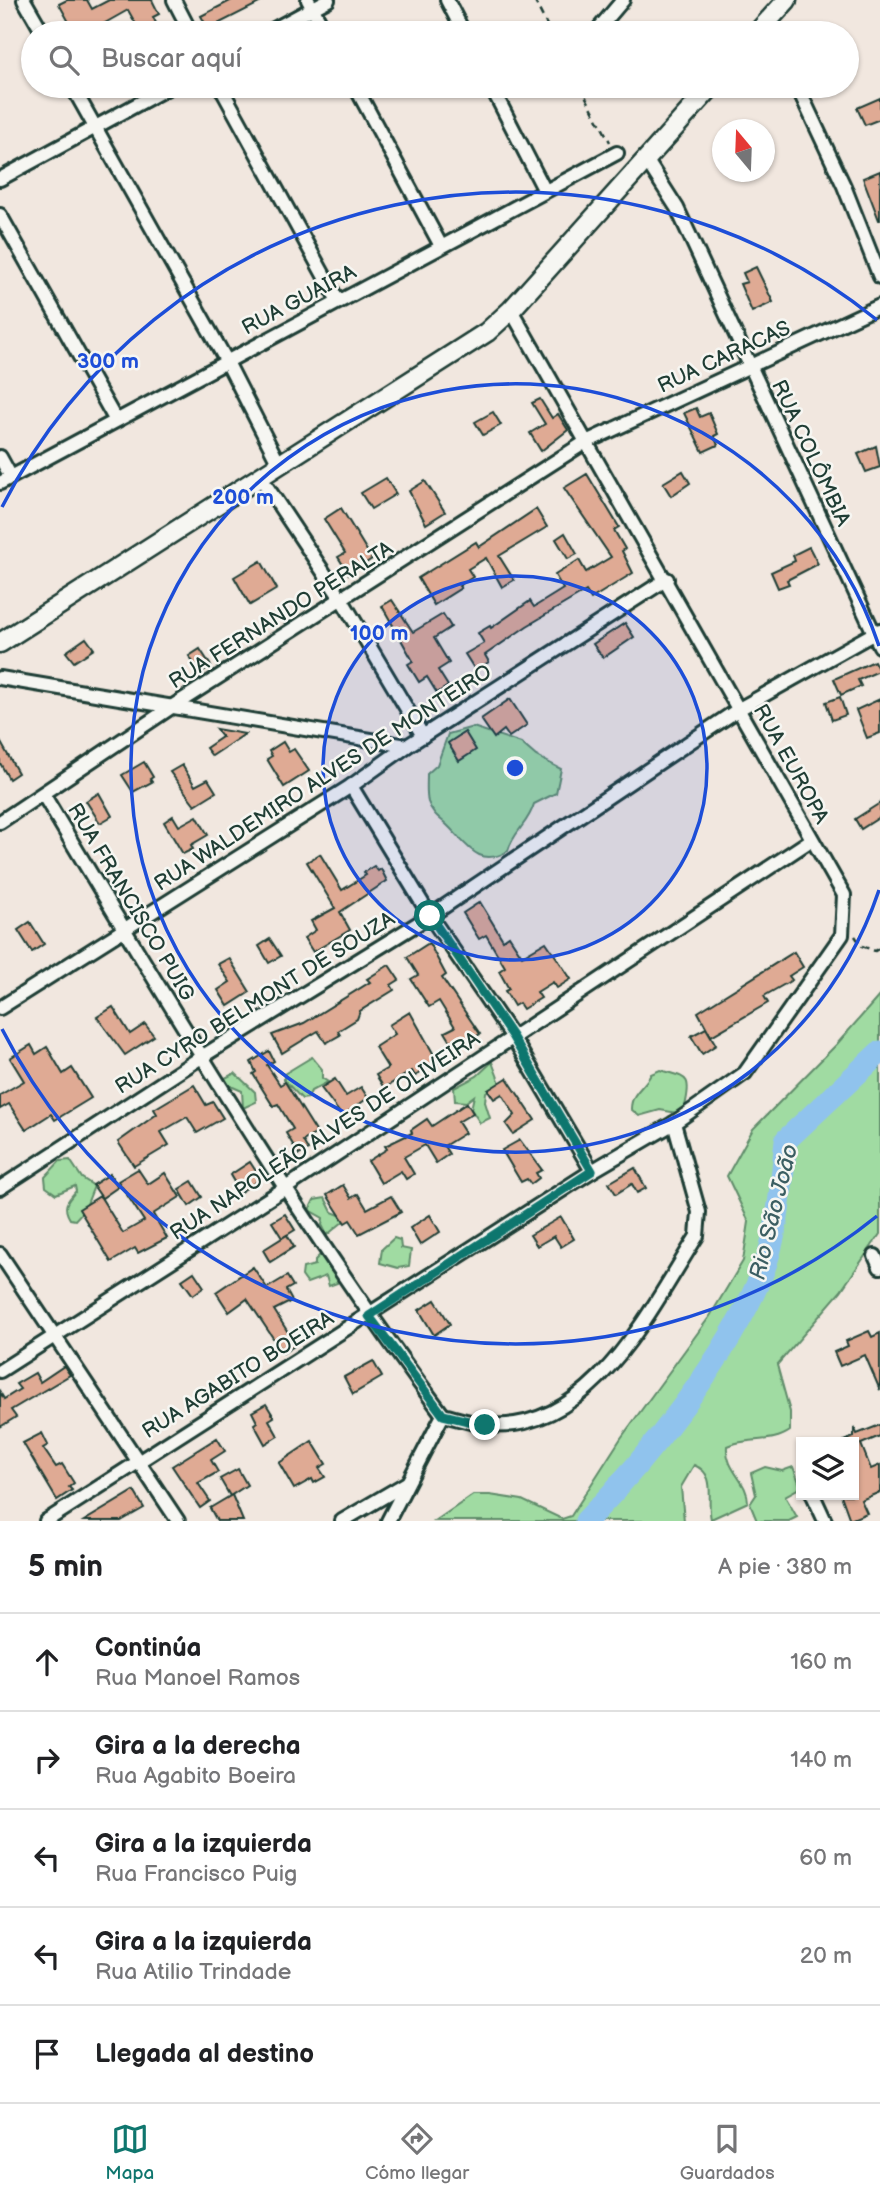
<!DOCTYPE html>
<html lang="es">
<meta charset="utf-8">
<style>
:root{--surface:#fff;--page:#f6f6f6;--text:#202124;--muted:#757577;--line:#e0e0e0;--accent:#0f766e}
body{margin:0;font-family:"Balsamiq Sans",sans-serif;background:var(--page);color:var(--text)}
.controls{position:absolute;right:21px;bottom:21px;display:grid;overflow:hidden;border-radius:0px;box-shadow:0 2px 5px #0004}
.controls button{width:63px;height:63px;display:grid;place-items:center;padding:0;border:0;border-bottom:2px solid var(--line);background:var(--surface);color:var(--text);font:35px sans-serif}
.compass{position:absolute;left:712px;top:119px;width:63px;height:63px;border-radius:50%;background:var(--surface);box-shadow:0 2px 5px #0004;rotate:341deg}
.stop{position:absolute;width:21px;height:21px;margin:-16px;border:5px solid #0f766e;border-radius:50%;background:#fff}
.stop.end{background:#0f766e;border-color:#fff;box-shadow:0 2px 7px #0008}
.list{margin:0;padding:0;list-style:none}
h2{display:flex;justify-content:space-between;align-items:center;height:91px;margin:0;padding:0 28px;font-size:30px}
h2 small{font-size:23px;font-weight:400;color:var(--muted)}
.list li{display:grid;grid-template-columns:46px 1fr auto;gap:21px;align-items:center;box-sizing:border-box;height:98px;padding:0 28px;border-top:2px solid var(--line)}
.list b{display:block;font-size:26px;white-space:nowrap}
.list p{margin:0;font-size:23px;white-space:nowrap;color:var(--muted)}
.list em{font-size:23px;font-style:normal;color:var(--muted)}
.icon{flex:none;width:38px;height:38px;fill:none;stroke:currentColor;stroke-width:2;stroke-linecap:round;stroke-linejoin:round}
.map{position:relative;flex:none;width:880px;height:1521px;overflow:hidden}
.search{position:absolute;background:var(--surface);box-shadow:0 2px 5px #0004;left:21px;right:21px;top:21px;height:77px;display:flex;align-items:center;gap:18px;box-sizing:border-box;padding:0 24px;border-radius:38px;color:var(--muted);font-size:26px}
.sheet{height:581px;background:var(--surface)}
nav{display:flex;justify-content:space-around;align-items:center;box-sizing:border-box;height:98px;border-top:2px solid var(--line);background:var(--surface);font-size:19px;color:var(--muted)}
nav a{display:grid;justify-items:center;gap:4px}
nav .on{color:var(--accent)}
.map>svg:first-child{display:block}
.green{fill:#a0dba2;stroke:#608c6b;stroke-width:2}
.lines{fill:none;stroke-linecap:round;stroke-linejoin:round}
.river{stroke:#90c3ed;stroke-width:23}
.building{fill:#dfaa94;stroke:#1f3d34;stroke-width:2}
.minor-casing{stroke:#1f3d34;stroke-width:18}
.secondary-casing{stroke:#1f3d34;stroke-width:23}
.path{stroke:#1f3d34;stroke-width:2.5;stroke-dasharray:7 5;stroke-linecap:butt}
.minor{stroke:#f6f6f2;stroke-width:12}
.secondary{stroke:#f6f6f2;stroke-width:18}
.route{stroke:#0f766e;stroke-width:9}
.ring{fill:none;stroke:#1d4ed8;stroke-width:3.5}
.labels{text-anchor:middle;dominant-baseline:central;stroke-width:5;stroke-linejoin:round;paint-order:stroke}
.street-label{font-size:21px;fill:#1f3d34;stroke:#f6f6f2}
.water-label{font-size:23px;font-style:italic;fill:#3b5e62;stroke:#f6f6f2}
.centre{fill:#1d4ed8;stroke:#f6f6f2;stroke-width:3.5}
.ring-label{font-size:21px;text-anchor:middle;font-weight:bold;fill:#1d4ed8;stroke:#f6f6f2;stroke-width:5;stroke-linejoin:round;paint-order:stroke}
</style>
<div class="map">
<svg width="880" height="1521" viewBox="0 0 880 1521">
<rect width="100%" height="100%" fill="#f1e7df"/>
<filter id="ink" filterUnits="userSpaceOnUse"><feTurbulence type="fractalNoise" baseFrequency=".0143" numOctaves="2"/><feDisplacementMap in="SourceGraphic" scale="14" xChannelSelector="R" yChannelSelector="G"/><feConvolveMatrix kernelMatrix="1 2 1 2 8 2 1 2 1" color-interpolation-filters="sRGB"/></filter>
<g filter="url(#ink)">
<g class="green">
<path d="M473,727L521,743L536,756L561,769L556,793L534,804C529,823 513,832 508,851C479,868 468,846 449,827C441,819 432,814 428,802C426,794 427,783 427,774L437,765L448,734Z"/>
<path d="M880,995V1234L841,1291L777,1365L790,1412V1431C772,1444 748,1437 727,1446C725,1470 748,1481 748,1502L711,1519C706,1498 718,1475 694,1465L681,1487L684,1521H435L473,1495H490L522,1500L562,1519L571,1516L621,1438L710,1316L743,1261L749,1222L727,1176L753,1129L837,1044Z"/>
<polygon points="312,1057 322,1069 322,1078 328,1082 311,1091 308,1098 302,1099 284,1080 284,1074"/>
<polygon points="492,1062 500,1083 486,1092 485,1102 490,1118 480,1123 471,1109 474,1096 466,1102 455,1101 454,1088 477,1076"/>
<path d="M660,1070C684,1078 693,1073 685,1106L677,1113L660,1110L639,1116L631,1109C631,1092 645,1087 651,1074Z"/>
<polygon points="235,1073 255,1092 256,1102 243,1108 242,1091 226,1084 225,1078"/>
<path d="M70,1160L82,1178L94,1186L85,1209L75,1220L70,1219C62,1206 67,1201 76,1191L75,1186L56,1194L46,1187L45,1177L60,1161Z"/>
<polygon points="325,1198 332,1212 342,1216 344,1221 327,1235 322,1225 323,1218 309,1210 314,1200"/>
<polygon points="394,1238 400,1240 401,1248 411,1250 409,1266 398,1268 380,1263 382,1249"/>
<polygon points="322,1253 335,1267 332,1272 338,1277 337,1283 329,1286 326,1276 307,1283 302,1276 303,1268 315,1265 315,1260"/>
<polygon points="765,1467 782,1471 793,1467 801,1487 785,1496 797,1517 789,1521 757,1521 750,1504 756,1495 751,1473"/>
</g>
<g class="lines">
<path class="river" d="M586,1521C647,1459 728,1356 761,1276C779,1234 781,1184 786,1140L880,1052"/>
</g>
<g class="building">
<polygon points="67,0 87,0 92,9 109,0 152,0 159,14 153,17 161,33 141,33 128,10 105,23 111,33 75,33 59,4"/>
<polygon points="232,0 265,0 208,29 201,16"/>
<polygon points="880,98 880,119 865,125 857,108"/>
<polygon points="880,171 880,220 879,220 863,178"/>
<polygon points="756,267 773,302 752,312 740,284 747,282 743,273"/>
<polygon points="540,399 552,418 558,414 568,430 541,451 530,433 545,424 532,403"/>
<polygon points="696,408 700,417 709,413 718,434 714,436 718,445 703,452 684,413"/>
<polygon points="493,412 501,425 483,435 475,422"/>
<polygon points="876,446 880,467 866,472 858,454"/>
<polygon points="683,471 690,483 671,496 663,483"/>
<polygon points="587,474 619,527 614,530 625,549 622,551 633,573 591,599 586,591 527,626 485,655 489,662 475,670 465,654 484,643 478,633 490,626 491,628 530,601 534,607 563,589 555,575 579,560 586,572 611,557 564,488"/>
<polygon points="386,478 396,494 371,509 361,493"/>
<polygon points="425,481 445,512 426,524 409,491"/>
<polygon points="341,508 372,559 349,574 338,557 345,553 324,519"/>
<polygon points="536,509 547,527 499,556 514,580 502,587 486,558 468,569 473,577 459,586 461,588 434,605 418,578 476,542 479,547"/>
<polygon points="565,533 577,554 568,559 556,539"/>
<polygon points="809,547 818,564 787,580 789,584 778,588 771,572 795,561 793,555"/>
<polygon points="261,561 277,589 250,605 234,577"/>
<polygon points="392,600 413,632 443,614 451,627 434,638 449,663 438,670 448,686 437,693 427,677 419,682 408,664 413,661 382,606"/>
<polygon points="625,623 634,637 603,658 593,644"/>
<polygon points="86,638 94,649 74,662 66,652"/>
<polygon points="200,649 211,666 200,673 189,656"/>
<polygon points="874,661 879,671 858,680 861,686 841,695 834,679"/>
<polygon points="840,697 846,715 832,720 826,702"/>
<polygon points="510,699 527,725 509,737 504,730 494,738 481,719"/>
<polygon points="880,699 880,733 867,738 856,710"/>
<polygon points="216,729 245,734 212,756 206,748 222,737"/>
<polygon points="465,732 476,750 459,761 448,743"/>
<polygon points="0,741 18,773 9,779 0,763"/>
<polygon points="283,742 289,752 294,749 309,771 284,787 267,759 272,756 269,751"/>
<polygon points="144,762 153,777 150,779 152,782 133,792 122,775"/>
<polygon points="182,765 195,786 208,779 216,792 195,805 170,772"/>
<polygon points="99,793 112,816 100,823 86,801"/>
<polygon points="880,803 880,817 861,829 855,819"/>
<polygon points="173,816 179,826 197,816 208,835 191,845 193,849 183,854 164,822"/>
<polygon points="320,854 342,890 366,875 364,872 374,866 378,871 381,869 387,881 340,912 350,930 313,952 304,938 316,930 311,921 335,908 307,862"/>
<polygon points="480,902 503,940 509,936 522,956 546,942 571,979 557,988 553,982 537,992 541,998 523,1009 519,1003 514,1006 505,991 509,989 499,971 505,967 486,935 479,939 463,913"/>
<polygon points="30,922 44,944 32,952 18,930"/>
<polygon points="270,939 281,956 269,963 259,946"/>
<polygon points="429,943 446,975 442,978 480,1034 456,1050 445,1032 455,1027 439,1001 429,1007 411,979 418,975 407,957"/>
<polygon points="794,952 803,967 789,976 792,980 764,996 768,1003 711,1036 698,1012"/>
<polygon points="229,958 250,992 228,1006 218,990 230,982 218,964"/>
<polygon points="389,965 399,980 391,985 394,990 360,1011 357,1019 338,1031 340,1035 326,1043 318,1031 282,1053 272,1035 304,1023 370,982 367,979"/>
<polygon points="113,1007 130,1034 145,1024 154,1036 125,1055 97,1017"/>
<polygon points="410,1012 438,1062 415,1076 412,1071 384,1088 376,1075 388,1068 375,1047 395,1034 389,1025"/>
<polygon points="706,1028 716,1045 702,1054 691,1036"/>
<polygon points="31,1045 36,1054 47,1047 63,1074 72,1068 91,1098 55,1120 51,1114 26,1130 9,1104 0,1109 0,1095 24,1081 10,1058"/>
<polygon points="269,1051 274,1061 267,1065 280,1085 285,1082 317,1133 303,1141 308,1150 299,1155 286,1133 293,1129 278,1104 273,1106 253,1074 256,1072 251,1062"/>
<polygon points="507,1078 535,1120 513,1134 506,1124 515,1115 502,1094 494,1099 488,1090"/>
<polygon points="335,1079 346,1096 361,1087 368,1098 342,1116 321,1088"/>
<polygon points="194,1085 206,1105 213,1102 223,1118 197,1133 187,1117 161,1132 169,1145 134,1166 118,1142 157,1114 154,1109"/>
<polygon points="467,1103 473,1113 458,1122 465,1133 444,1146 449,1154 436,1163 425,1145 404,1157 414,1174 406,1179 401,1171 381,1183 368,1161 387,1149 385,1146 412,1133 411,1130 427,1119 432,1126"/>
<polygon points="520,1140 542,1170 536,1173 539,1178 531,1184 527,1179 521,1182 502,1150"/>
<polygon points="250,1162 261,1179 240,1192 230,1175"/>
<polygon points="635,1168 646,1188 637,1193 632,1184 616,1194 609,1183"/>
<polygon points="138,1169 148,1184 165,1173 180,1197 153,1214 167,1238 138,1253 135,1248 111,1262 79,1209 100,1196 123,1233 144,1221 118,1181"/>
<polygon points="110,1174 118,1187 102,1198 93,1185"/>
<polygon points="192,1181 202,1197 189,1206 179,1189"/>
<polygon points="343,1185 351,1198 358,1194 367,1209 391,1196 401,1212 359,1234 350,1220 345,1223 327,1195"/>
<polygon points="285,1214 295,1230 282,1238 272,1222"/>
<polygon points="430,1215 440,1232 420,1245 410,1228"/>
<polygon points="561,1217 574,1239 561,1247 554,1236 537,1246 530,1235"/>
<polygon points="287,1235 294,1247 270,1262 263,1250"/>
<polygon points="253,1267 267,1288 287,1276 293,1286 286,1290 292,1301 274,1310 296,1345 283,1353 247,1299 229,1312 216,1292"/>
<polygon points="194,1272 204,1287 193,1295 182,1280"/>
<polygon points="435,1300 450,1324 434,1335 419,1310"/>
<polygon points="869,1331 872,1337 880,1333 880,1390 865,1355 840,1366 834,1352 848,1346 846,1341"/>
<polygon points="373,1361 382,1377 353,1394 344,1377"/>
<polygon points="64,1366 70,1375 11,1410 16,1417 0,1427 0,1392 4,1399 20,1389 16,1384 35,1373 40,1382"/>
<polygon points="266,1404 274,1417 269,1420 278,1436 265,1444 254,1424 257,1422 252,1412"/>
<polygon points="880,1425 880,1436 861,1444 871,1469 880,1465 880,1492 861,1500 867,1513 850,1520 841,1495 854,1495 854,1442 846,1440 854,1437 854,1427 857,1434"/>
<polygon points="42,1433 48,1445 43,1448 56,1467 62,1464 74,1483 69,1487 72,1490 57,1500 23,1443"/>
<polygon points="217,1438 225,1451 211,1460 218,1472 198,1483 210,1501 200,1508 172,1466"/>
<polygon points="312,1441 326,1464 319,1468 325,1477 314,1483 312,1479 294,1489 279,1463"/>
<polygon points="238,1469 247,1485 230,1496 220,1479"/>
<polygon points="134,1491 144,1508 121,1521 84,1521"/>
<polygon points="232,1495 243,1521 217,1521 210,1508"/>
</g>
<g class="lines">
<defs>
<g id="minor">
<polyline points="24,0 43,33"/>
<polyline points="174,0 191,33"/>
<polyline points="308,0 326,33"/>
<polyline points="447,0 464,33"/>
<polyline points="267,33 328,0"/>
<polyline points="595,33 623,0"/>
<polyline points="72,86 226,360 280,466"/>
<polyline points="220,86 338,301"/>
<polyline points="355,86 441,246"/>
<polyline points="491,86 545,191"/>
<polyline points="797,86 844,186 880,277"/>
<polyline points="647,161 677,208 880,646"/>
<polyline points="0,179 171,86"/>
<polyline points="0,215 115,419"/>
<polyline points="0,457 11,477"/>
<polyline points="261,478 342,600 423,736"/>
<polyline points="0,483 617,153"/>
<polyline points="0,678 407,746"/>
<polyline points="351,786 430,916 512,1036 592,1171"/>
<path d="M43,794C169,1005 296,1218 443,1415"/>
<polyline points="0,822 173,706 584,443 880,306"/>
<polyline points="0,1008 351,786 407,746 667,579"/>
<polyline points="0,1188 203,1056 430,916 739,709 880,630"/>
<polyline points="0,1254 178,1521"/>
<polyline points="875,1256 880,1267"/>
<polyline points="0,1371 287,1187 811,840"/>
<path d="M443,1415C456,1418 471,1423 484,1425C591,1435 649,1311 697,1236L699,1212L674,1123"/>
<polyline points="813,1495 825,1521"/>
<polyline points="46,1521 592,1171 674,1123 745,1073 842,935 844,895 511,310"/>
<polyline points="342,1521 407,1483"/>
<polyline points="388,1521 443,1415"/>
</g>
<g id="secondary">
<polyline points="757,33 787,0"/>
<polyline points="0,643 487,332 511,310 712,86"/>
</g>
</defs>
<use href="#minor" class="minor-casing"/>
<use href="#secondary" class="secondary-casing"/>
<g class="path">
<polyline points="534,0 551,33"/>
<polyline points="580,86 610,142"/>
<polyline points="855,936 862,946 875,951 880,948"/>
</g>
<use href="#minor" class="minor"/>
<use href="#secondary" class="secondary"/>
</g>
</g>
<g class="lines" filter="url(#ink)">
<polyline class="route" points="430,916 512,1036 592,1171 369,1316 443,1415 485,1425"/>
</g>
<circle cx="515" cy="768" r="192" fill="#1d4ed8" fill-opacity=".12"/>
<g class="ring">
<circle cx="515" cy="768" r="192"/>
<path d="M879 890A384 384 0 1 1 879 646"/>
<path d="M877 1216A576 576 0 0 1 2 1029M2 507A576 576 0 0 1 877 320"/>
</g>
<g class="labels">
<g class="street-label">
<text transform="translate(299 300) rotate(-28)">RUA GUAIRA</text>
<text transform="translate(724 357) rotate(-25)">RUA CARACAS</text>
<text transform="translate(811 453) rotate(65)">RUA COLÔMBIA</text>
<text transform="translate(281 615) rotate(-32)">RUA FERNANDO PERALTA</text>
<text transform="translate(791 764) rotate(61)">RUA EUROPA</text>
<text transform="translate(323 778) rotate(-33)">RUA WALDEMIRO ALVES DE MONTEIRO</text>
<text transform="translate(131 902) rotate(59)">RUA FRANCISCO PUIG</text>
<text transform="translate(255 1003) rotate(-32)">RUA CYRO BELMONT DE SOUZA</text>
<text transform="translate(325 1136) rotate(-33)">RUA NAPOLEÃO ALVES DE OLIVEIRA</text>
<text transform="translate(238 1375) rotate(-32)">RUA AGABITO BOEIRA</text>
</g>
<g class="water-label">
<text transform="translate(774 1212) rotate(-76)">Rio São João</text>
</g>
</g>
<circle cx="515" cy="768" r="10" class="centre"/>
<g class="ring-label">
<text x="108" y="368">300 m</text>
<text x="243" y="504">200 m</text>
<text x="379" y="640">100 m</text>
</g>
</svg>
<div class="controls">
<button><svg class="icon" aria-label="layers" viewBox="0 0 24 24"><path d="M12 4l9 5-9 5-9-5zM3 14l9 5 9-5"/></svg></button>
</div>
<svg class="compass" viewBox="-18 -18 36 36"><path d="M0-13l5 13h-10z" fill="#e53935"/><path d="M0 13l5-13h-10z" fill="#757577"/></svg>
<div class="stop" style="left:430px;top:916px"></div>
<div class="stop end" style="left:485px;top:1425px"></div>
<div class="search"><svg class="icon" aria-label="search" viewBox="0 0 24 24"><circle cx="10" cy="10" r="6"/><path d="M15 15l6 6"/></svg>Buscar aquí</div>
</div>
<section class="sheet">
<h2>5 min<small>A pie · 380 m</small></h2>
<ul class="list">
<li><svg class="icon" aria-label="ahead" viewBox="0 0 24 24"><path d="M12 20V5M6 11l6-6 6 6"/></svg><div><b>Continúa</b><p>Rua Manoel Ramos</p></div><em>160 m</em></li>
<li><svg class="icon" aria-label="right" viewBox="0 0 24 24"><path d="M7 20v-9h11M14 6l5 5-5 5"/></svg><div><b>Gira a la derecha</b><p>Rua Agabito Boeira</p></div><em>140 m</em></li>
<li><svg class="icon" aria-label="left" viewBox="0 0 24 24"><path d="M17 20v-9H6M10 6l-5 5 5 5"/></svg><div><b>Gira a la izquierda</b><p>Rua Francisco Puig</p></div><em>60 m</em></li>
<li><svg class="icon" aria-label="left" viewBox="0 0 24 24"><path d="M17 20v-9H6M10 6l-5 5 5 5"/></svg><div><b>Gira a la izquierda</b><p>Rua Atilio Trindade</p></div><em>20 m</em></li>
<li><svg class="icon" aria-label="arrive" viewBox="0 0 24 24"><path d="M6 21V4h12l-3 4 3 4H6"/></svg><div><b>Llegada al destino</b></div></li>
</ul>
</section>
<nav>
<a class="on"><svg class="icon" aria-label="map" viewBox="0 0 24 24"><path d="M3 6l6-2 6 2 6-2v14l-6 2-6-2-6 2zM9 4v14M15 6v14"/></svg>Mapa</a>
<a><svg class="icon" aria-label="directions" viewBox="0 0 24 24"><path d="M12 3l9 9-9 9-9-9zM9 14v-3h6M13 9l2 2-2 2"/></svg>Cómo llegar</a>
<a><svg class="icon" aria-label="saved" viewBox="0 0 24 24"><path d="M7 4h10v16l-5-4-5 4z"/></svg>Guardados</a>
</nav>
